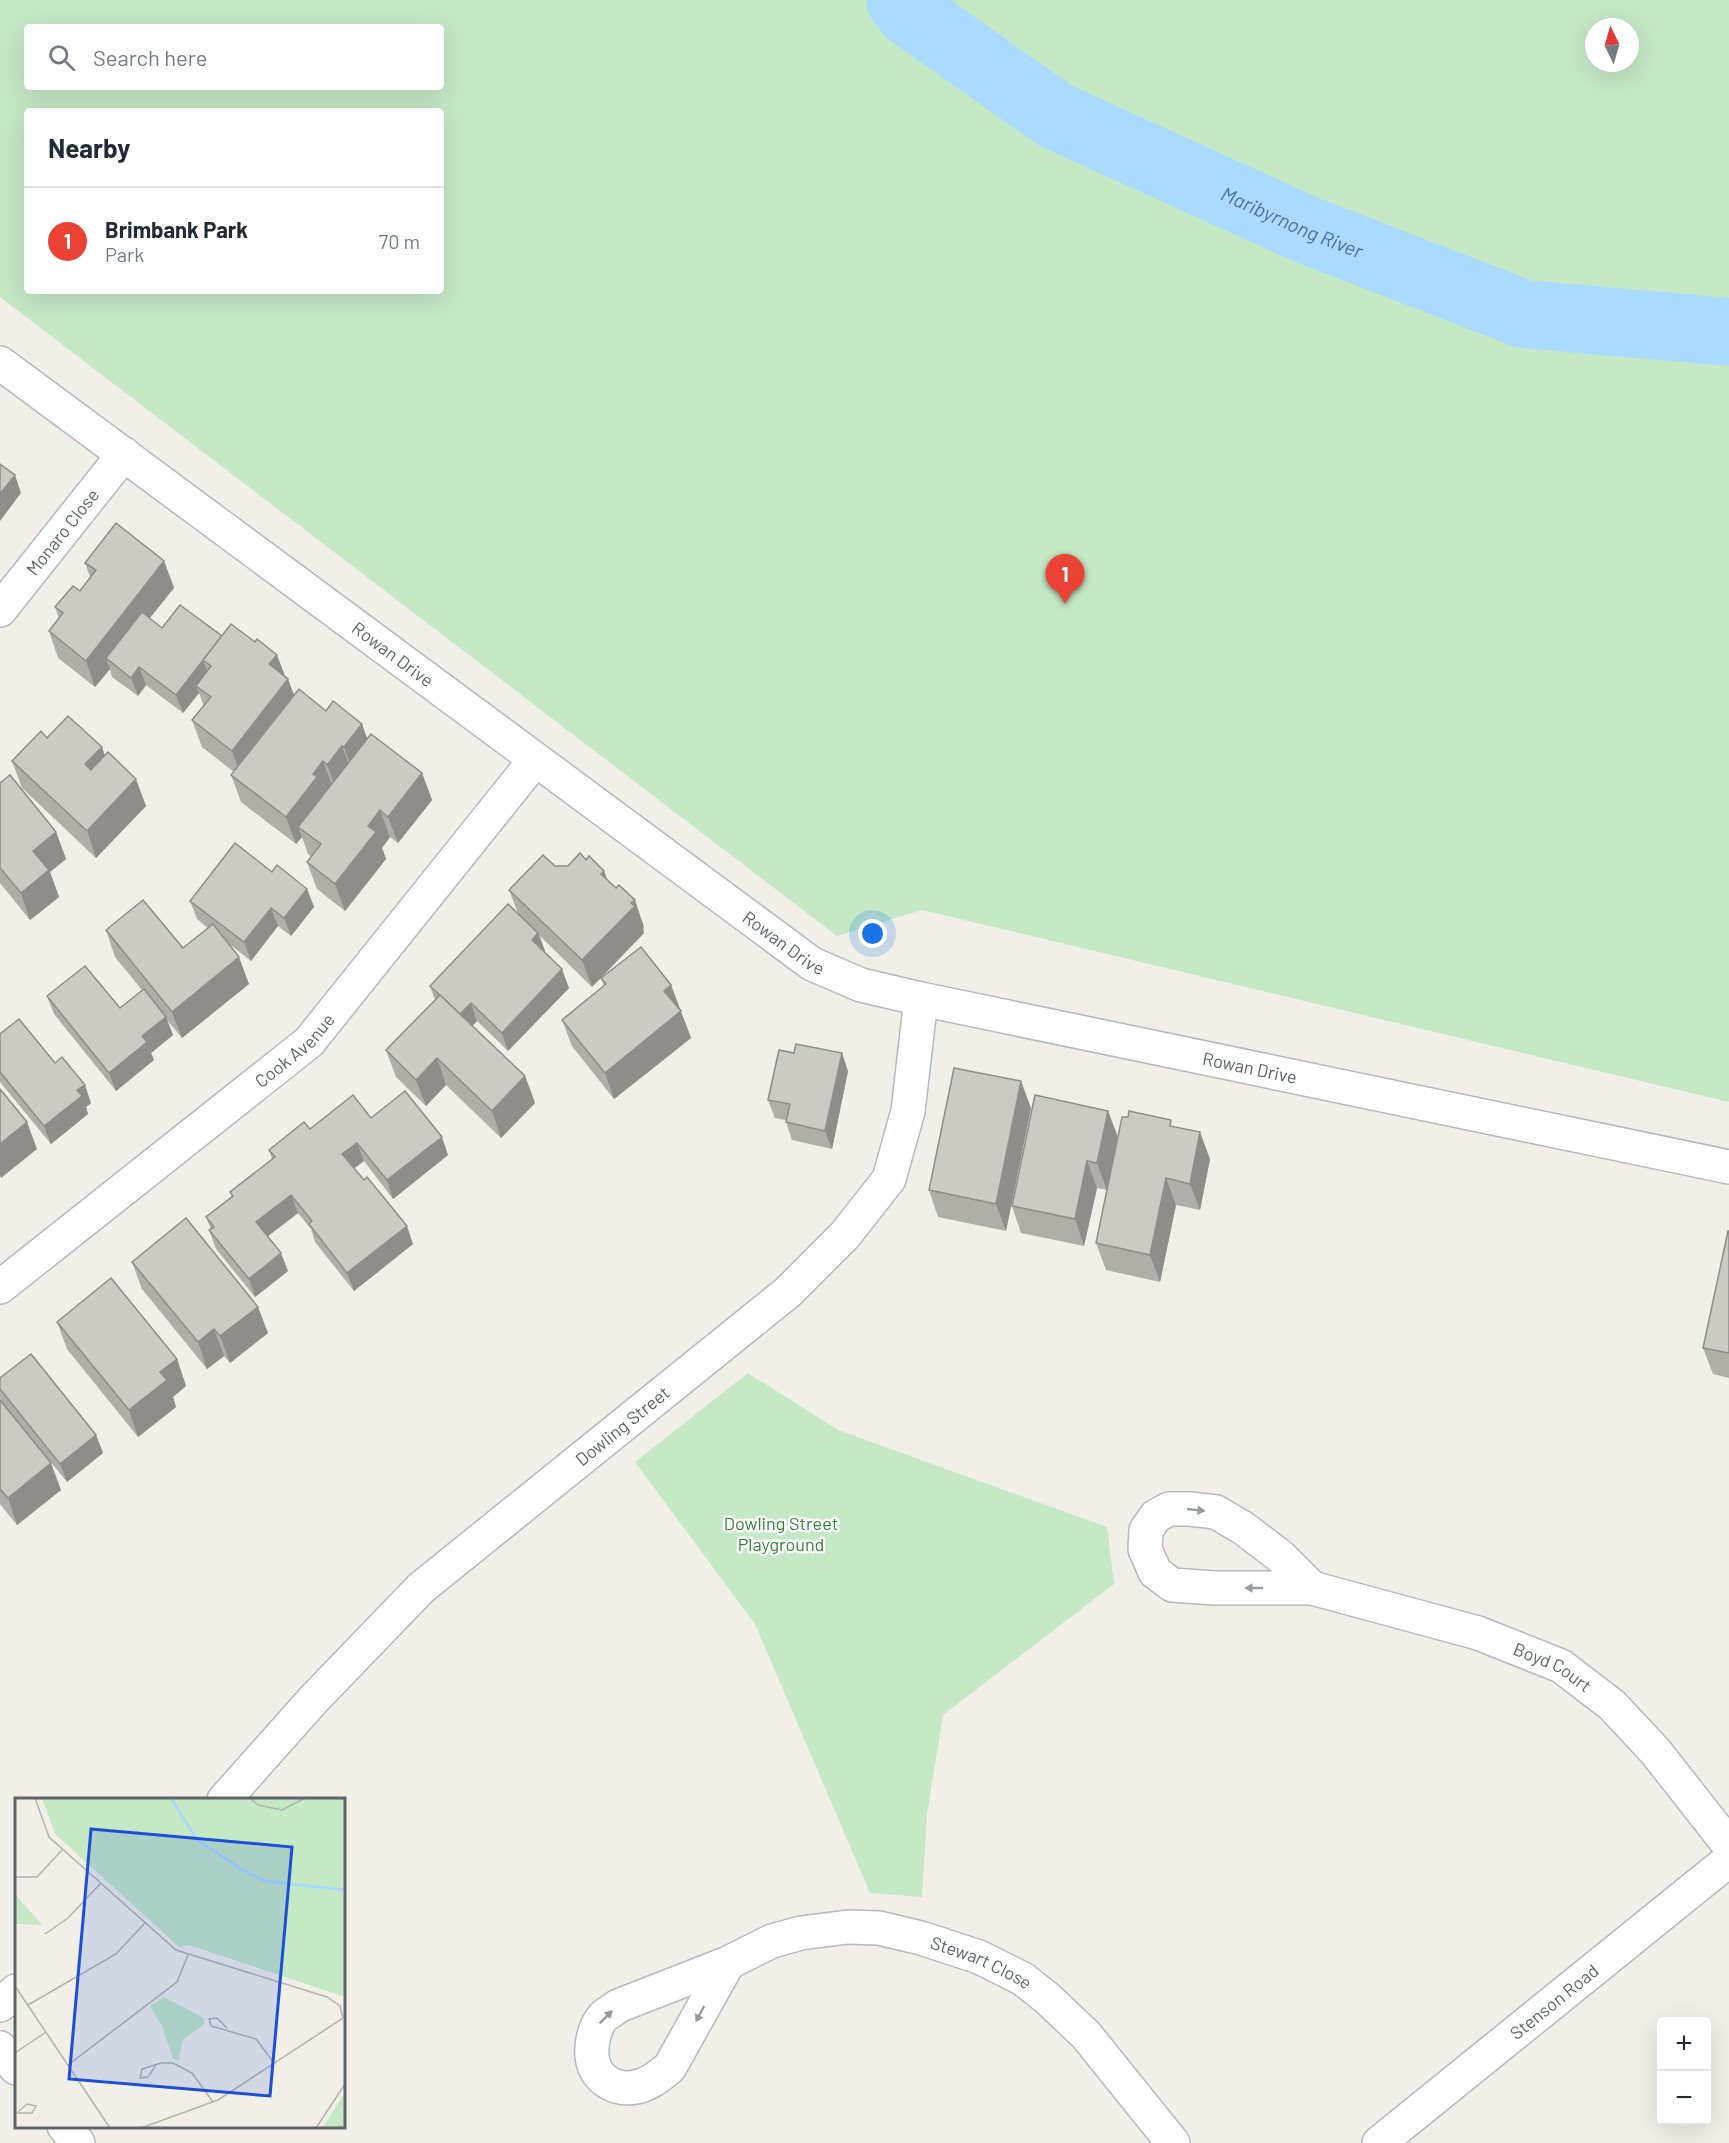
<!DOCTYPE html>
<meta charset="utf-8">
<style>
:root{--surface:#fff;--page:#f6f6f7;--text:#1f2937;--muted:#747a83;--line:#e0e1e3;--accent:#ea4335}
body{margin:0;font-family:Barlow,sans-serif;background:var(--page);color:var(--text)}
.controls{position:absolute;right:18px;bottom:18px;display:grid;overflow:hidden;border-radius:6px;box-shadow:0 6px 24px #0002}
.controls button{width:54px;height:54px;display:grid;place-items:center;padding:0;border:0;border-bottom:2px solid var(--line);background:var(--surface);color:var(--text);font:30px sans-serif}
.compass{position:absolute;left:1585px;top:18px;width:54px;height:54px;border-radius:50%;background:var(--surface);box-shadow:0 6px 24px #0002;rotate:355deg}
.you{position:absolute;left:873px;top:934px;width:21px;height:21px;margin:-15px;border:4px solid #fff;border-radius:50%;background:#1a73e8;box-shadow:0 0 0 9px #1a73e833}
.badge{display:grid;place-items:center;width:39px;height:39px;border-radius:50%;background:var(--accent);color:#fff;font-size:20px;font-weight:700}
.pin{position:absolute;translate:-50% -50px;filter:drop-shadow(0 2px 3px #0008)}
.pin::after{content:'';position:absolute;top:32px;width:21px;height:18px;background:inherit;clip-path:polygon(0 0,100% 0,50% 100%)}
.list{margin:0;padding:0;list-style:none}
h2{display:flex;justify-content:space-between;align-items:center;height:78px;margin:0;padding:0 24px;font-size:26px}
h2 small{font-size:20px;font-weight:400;color:var(--muted)}
.list li{display:grid;grid-template-columns:39px 1fr auto;gap:18px;align-items:center;box-sizing:border-box;height:108px;padding:0 24px;border-top:2px solid var(--line)}
.list b{display:block;font-size:22px;white-space:nowrap}
.list p{margin:0;font-size:20px;white-space:nowrap;color:var(--muted)}
.list em{font-size:20px;font-style:normal;color:var(--muted)}
.icon{flex:none;width:33px;height:33px;fill:none;stroke:currentColor;stroke-width:2;stroke-linecap:round;stroke-linejoin:round}
.map{position:relative;flex:none;width:1729px;height:2143px;overflow:hidden}
.search{position:absolute;background:var(--surface);box-shadow:0 6px 24px #0002;left:24px;top:24px;width:420px;height:66px;display:flex;align-items:center;gap:15px;box-sizing:border-box;padding:0 21px;border-radius:6px;color:var(--muted);font-size:22px}
.panel{position:absolute;background:var(--surface);box-shadow:0 6px 24px #0002;left:24px;top:108px;width:420px;height:186px;border-radius:6px}
.map>svg:first-child{display:block}
.green{fill:#c5e8c5;fill-rule:evenodd}
.lines{fill:none;stroke-linecap:round;stroke-linejoin:round}
.river{stroke:#aadaff;stroke-width:68}
.street-casing{stroke:#b5b8bc;stroke-width:36}
.secondary-casing{stroke:#b6babf;stroke-width:36}
.street{stroke:#fff;stroke-width:33}
.secondary{stroke:#fff;stroke-width:33}
.wall{fill:#afaea9}
.shaded-wall{fill:#8f8d8a}
.building{fill:#cccac5;stroke:#8f8d8a;stroke-width:1.5}
.oneway{fill:#979a9d}
.labels{text-anchor:middle;dominant-baseline:central;stroke-width:5;stroke-linejoin:round;paint-order:stroke}
.street-label{font-size:18px;fill:#5f6368;stroke:#fff}
.park-label{font-size:18px;fill:#348238;stroke:#fff}
.water-label{font-size:20px;font-style:italic;fill:#4174aa;stroke:#fff}
.inset-river{fill:none;stroke:#aadaff;stroke-width:3}
.inset-road{fill:none;stroke:#b3b3b1;stroke-width:1.5}
.view{fill:#1d4ed8;fill-opacity:0.15;stroke:#1d4ed8;stroke-width:3}
.inset-edge{fill:none;stroke:#5f6368;stroke-width:3}
</style>
<div class="map">
<svg width="1729" height="2143" viewBox="0 0 1729 2143">
<rect width="100%" height="100%" fill="#f1efe8"/>
<g class="green">
<path d="M0,0H1729V1102L922,910L837,936L0,297ZM27,27H441V87H27ZM1594,27H1630V63H1594ZM27,111H441V291H27Z"/>
<polygon points="748,1373 838,1430 1107,1527 1114,1584 943,1715 927,1814 922,1897 870,1893 755,1624 635,1462"/>
</g>
<g class="lines">
<path class="river" id="s1" d="M900,0L910,13L1056,116L1307,230L1524,314L1729,332"/>
<defs>
<g id="street">
<path id="s2" d="M0,363L812,964L861,985L921,999L1729,1167"/>
<path id="s3" d="M0,610L124,454"/>
<path id="s4" d="M0,1287L309,1042L535,760"/>
<path id="s5" d="M1312,1588L1280,1556L1243,1528L1216,1512L1190,1509H1169L1156,1516L1146,1530L1145,1549L1155,1572L1172,1585L1215,1588H1312L1478,1633L1561,1666L1612,1705L1655,1751L1729,1845"/>
<path id="s6" d="M224,1800L314,1699L421,1588L788,1292L845,1235L889,1179L908,1111L921,999"/>
<path id="s7" d="M728,1963L670,2067C662,2074 654,2081 643,2085C615,2095 589,2077 592,2047C593,2036 596,2025 603,2017C607,2013 614,2010 618,2006L728,1963L772,1941L801,1933L848,1927L879,1928L921,1938L979,1957L1023,1979L1047,1998L1086,2035L1173,2143"/>
<polyline points="0,2005 16,1991"/>
<path id="s8" d="M1379,2143L1729,1860"/>
</g>
<g id="secondary">
<polyline points="0,2048 16,2068"/>
<polyline points="64,2126 78,2143"/>
</g>
</defs>
<use href="#street" class="street-casing"/>
<use href="#secondary" class="secondary-casing"/>
<use href="#street" class="street"/>
<use href="#secondary" class="secondary"/>
</g>
<g class="wall">
<polygon points="164,561 174,588 149,618 162,628 222,636 285,677 294,695 326,711 422,773 432,800 398,843 390,837 382,848 386,859 345,911 317,889 307,862 311,857 308,854 302,837 296,844 241,802 231,775 234,772 202,747 192,720 204,706 199,693 183,713 146,685 138,696 112,677 110,669 95,687 58,658 49,631 59,618 55,607 80,591 90,577 85,563"/>
<polygon points="47,738 105,756 146,806 96,858 22,788 12,761"/>
<polygon points="0,783 56,832 66,859 50,872 59,897 30,920 0,883"/>
<polygon points="555,866 608,880 644,927 643,928 644,933 592,987 540,936 545,951 544,952 569,988 508,1051 477,1021 472,1026 525,1076 535,1103 501,1138 446,1085 426,1106 396,1077 386,1050 435,1000 430,986 518,913 509,890"/>
<polygon points="272,872 307,889 314,907 291,936 278,926 251,961 228,943 249,984 182,1038 167,1020 173,1035 151,1053 154,1060 116,1091 54,1014 47,996 120,1008 142,990 115,957 106,930 183,948 208,928 197,919 190,901"/>
<polygon points="601,978 671,985 691,1038 614,1099 572,1046 562,1020 604,986"/>
<polygon points="0,1034 55,1063 91,1103 86,1107 88,1114 51,1144 0,1082"/>
<polygon points="794,1053 848,1071 832,1149 792,1140 786,1122 786,1120 775,1118 768,1100"/>
<polygon points="1031,1108 1006,1231 938,1217 929,1190"/>
<polygon points="1108,1111 1118,1137 1174,1127 1210,1159 1200,1210 1176,1205 1160,1282 1106,1270 1096,1243 1107,1190 1097,1188 1084,1246 1021,1233 1012,1206"/>
<polygon points="371,1118 448,1155 393,1199 364,1161 354,1168 413,1244 354,1291 315,1242 311,1229 298,1213 268,1236 288,1271 255,1297 216,1249 209,1230 211,1229 206,1217 232,1197 230,1192 272,1159 269,1150 310,1129"/>
<polygon points="1729,1231 1729,1378 1713,1374 1703,1348"/>
<polygon points="132,1262 268,1333 230,1363 224,1356 207,1369 142,1289"/>
<polygon points="57,1322 177,1359 186,1386 173,1397 176,1407 138,1437 67,1349"/>
<polygon points="0,1378 96,1435 103,1453 67,1482 1,1401 0,1397"/>
<polygon points="0,1400 61,1490 17,1525 0,1504"/>
</g>
<g class="shaded-wall">
<polygon points="15,475 21,493 0,521 0,494"/>
<polygon points="164,561 174,588 113,664 106,658 110,669 95,687 86,661"/>
<polygon points="277,655 287,681 288,679 298,706 242,778 232,751 269,664"/>
<polygon points="203,660 210,679 196,686 199,693 183,713 176,695"/>
<polygon points="139,667 146,685 138,696 131,678"/>
<polygon points="362,724 372,751 354,774 344,747"/>
<polygon points="342,746 352,773 337,791 327,765"/>
<polygon points="102,747 111,774 94,791 85,764"/>
<polygon points="323,761 333,788 298,827 302,837 296,844 286,817 313,774"/>
<polygon points="422,773 432,800 398,843 388,817"/>
<polygon points="136,779 146,806 96,858 87,831"/>
<polygon points="380,810 390,837 382,848 386,859 345,911 335,884 368,826"/>
<polygon points="56,832 66,859 50,872 59,897 30,920 21,893 33,851"/>
<polygon points="604,871 614,897 601,874"/>
<polygon points="307,889 314,907 291,936 284,918"/>
<polygon points="635,900 644,927 643,928 644,933 592,987 582,960"/>
<polygon points="271,908 278,926 251,961 244,942"/>
<polygon points="538,933 545,951 538,958 532,940"/>
<polygon points="239,957 249,984 182,1038 172,1012"/>
<polygon points="562,969 569,988 508,1051 502,1033"/>
<polygon points="671,985 691,1038 614,1099 605,1073 664,991"/>
<polygon points="471,1003 477,1021 466,1033 459,1015"/>
<polygon points="166,1017 173,1035 151,1053 154,1060 116,1091 109,1073 142,1036"/>
<polygon points="842,1053 848,1071 832,1149 825,1131"/>
<polygon points="437,1058 446,1085 426,1106 416,1080"/>
<polygon points="525,1076 535,1103 501,1138 492,1111"/>
<polygon points="1021,1081 1031,1108 1006,1231 996,1204"/>
<polygon points="85,1085 91,1103 86,1107 88,1114 51,1144 44,1126 77,1090"/>
<polygon points="1108,1111 1118,1138 1107,1190 1097,1163"/>
<polygon points="27,1122 37,1149 1,1178 0,1175 0,1144"/>
<polygon points="1200,1132 1210,1159 1200,1210 1190,1184"/>
<polygon points="442,1137 448,1155 393,1199 387,1180"/>
<polygon points="357,1143 364,1161 349,1172 342,1154"/>
<polygon points="1087,1161 1097,1188 1084,1246 1075,1219"/>
<polygon points="1166,1178 1176,1205 1160,1282 1150,1255"/>
<polygon points="291,1195 298,1213 263,1240 256,1222"/>
<polygon points="407,1226 413,1244 354,1291 347,1273"/>
<polygon points="281,1253 288,1271 255,1297 249,1279"/>
<polygon points="258,1307 268,1333 230,1363 220,1336"/>
<polygon points="214,1329 224,1356 207,1369 198,1342"/>
<polygon points="177,1359 186,1386 173,1397 176,1407 138,1437 129,1410 160,1372"/>
<polygon points="96,1435 103,1453 67,1482 60,1464"/>
<polygon points="51,1463 61,1490 17,1525 8,1498"/>
</g>
<g class="building">
<polygon points="0,464 15,475 0,494"/>
<polygon points="116,523 164,561 86,661 49,631 63,613 55,607 73,586 80,591 96,570 85,563"/>
<polygon points="180,605 222,636 176,695 139,667 131,678 106,658 142,612 162,628"/>
<polygon points="231,624 255,642 257,639 277,655 269,664 288,679 232,751 192,720 211,697 196,686 211,666 203,660"/>
<polygon points="299,689 326,711 333,701 362,724 344,747 342,746 327,765 323,761 313,774 317,777 286,817 231,775"/>
<polygon points="68,716 102,747 85,764 91,770 108,752 136,779 87,831 12,761 41,731 47,738"/>
<polygon points="371,734 422,773 388,817 380,810 368,826 376,832 335,884 307,862 321,844 298,827"/>
<polygon points="10,775 56,832 33,851 49,870 21,893 0,868 0,783"/>
<polygon points="235,843 272,872 277,865 307,889 284,918 271,908 244,942 190,901"/>
<polygon points="580,853 586,860 589,856 604,871 601,874 616,888 619,885 635,900 631,903 635,906 582,960 509,890 543,855 555,866 568,866"/>
<polygon points="143,900 183,948 213,924 239,957 172,1012 106,930"/>
<polygon points="508,904 538,933 532,940 562,969 502,1033 471,1003 460,1014 430,986"/>
<polygon points="641,947 671,985 664,991 681,1011 605,1073 562,1020 606,984 601,978"/>
<polygon points="85,966 120,1008 144,989 166,1017 142,1036 147,1042 109,1073 47,996"/>
<polygon points="440,995 525,1076 492,1111 437,1058 416,1080 386,1050"/>
<polygon points="19,1019 55,1063 62,1057 85,1085 77,1090 82,1096 44,1126 0,1072 0,1034"/>
<polygon points="796,1044 842,1053 825,1131 786,1122 790,1104 768,1100 779,1050 794,1053"/>
<polygon points="954,1068 1021,1081 996,1204 929,1190"/>
<polygon points="0,1089 27,1122 0,1144"/>
<polygon points="405,1091 442,1137 387,1180 357,1143 342,1154 364,1180 367,1177 407,1226 347,1273 309,1224 312,1221 291,1195 256,1222 281,1253 249,1279 209,1230 214,1227 206,1217 233,1196 230,1192 275,1157 269,1150 304,1122 310,1129 353,1095 371,1118"/>
<polygon points="1035,1095 1108,1111 1097,1163 1087,1161 1075,1219 1012,1206"/>
<polygon points="1129,1111 1171,1120 1170,1126 1200,1132 1190,1184 1166,1178 1150,1255 1096,1243 1122,1117 1128,1117"/>
<polygon points="186,1218 258,1307 220,1336 214,1329 198,1342 132,1262"/>
<polygon points="1728,1231 1729,1231 1729,1353 1703,1348"/>
<polygon points="111,1278 177,1359 160,1372 167,1380 129,1410 57,1322"/>
<polygon points="31,1354 96,1435 60,1464 0,1389 0,1378"/>
<polygon points="0,1400 51,1463 8,1498 0,1489"/>
</g>
<defs><path id="oneway-solid" d="M-6-.8H1V-3.2L6.5 0L1 3.2V.8H-6Z" transform="scale(1.5)"/></defs>
<g class="oneway">
<use href="#oneway-solid" transform="translate(1196 1510) rotate(6)"/>
<use href="#oneway-solid" transform="translate(1254 1588) rotate(-180)"/>
<use href="#oneway-solid" transform="translate(700 2014) rotate(118)"/>
<use href="#oneway-solid" transform="translate(606 2017) rotate(-45)"/>
</g>
<g class="labels">
<g class="street-label">
<text stroke="none"><textPath href="#s3" startOffset="100">Monaro Close</textPath></text>
<text stroke="none"><textPath href="#s2" startOffset="489">Rowan Drive</textPath></text>
<text stroke="none"><textPath href="#s2" startOffset="975">Rowan Drive</textPath></text>
<text stroke="none"><textPath href="#s4" startOffset="378">Cook Avenue</textPath></text>
<text stroke="none"><textPath href="#s2" startOffset="1461">Rowan Drive</textPath></text>
<text stroke="none"><textPath href="#s6" startOffset="548">Dowling Street</textPath></text>
<text stroke="none"><textPath href="#s5" startOffset="662">Boyd Court</textPath></text>
<text stroke="none"><textPath href="#s7" startOffset="664">Stewart Close</textPath></text>
<text stroke="none"><textPath href="#s8" startOffset="225">Stenson Road</textPath></text>
</g>
<g class="park-label">
<text x="781" y="1523">Dowling Street<tspan x="781" dy="21">Playground</tspan></text>
</g>
<g class="water-label">
<text stroke="none"><textPath href="#s1" startOffset="454">Maribyrnong River</textPath></text>
</g>
</g>
<g transform="translate(15 1798)">
<rect width="330" height="330" fill="#f1efe8"/>
<path d="M27,0H330V199L174,147L164,149L40,36ZM0,96L27,127L0,126ZM149,199L189,220V227L168,241L164,262L158,261L147,228L135,208ZM330,294V330H307L310,326Z" fill="#c5e8c5"/>
<path class="inset-river" d="M156,0L182,42L226,71L250,83L330,92"/>
<path class="inset-road" d="M20,0L34,39L161,152L312,199L325,208L328,220M235,0L243,7L267,12L290,0M0,79H22L47,52M30,136L53,120L86,85M0,188L95,330M13,207L101,156L130,125M212,230L202,220L194,221L196,228L241,241L259,265M0,255L31,234M53,267L162,184L173,157M141,267L133,279L125,280L127,271L146,265H158L177,275L198,304M0,315H17L21,308L12,306L3,314M126,330L203,302L328,220M301,330L330,286"/>
<path class="view" d="M76,31L277,49L255,298L54,281Z"/>
<rect width="330" height="330" class="inset-edge"/>
</g>
</svg>
<div class="controls">
<button>+</button>
<button>−</button>
</div>
<svg class="compass" viewBox="-18 -18 36 36"><path d="M0-13l5 13h-10z" fill="#e53935"/><path d="M0 13l5-13h-10z" fill="#747a83"/></svg>
<div class="you"></div>
<div class="pin badge" style="left:1065px;top:604px">1</div>
<div class="search"><svg class="icon" aria-label="search" viewBox="0 0 24 24"><circle cx="10" cy="10" r="6"/><path d="M15 15l6 6"/></svg>Search here</div>
<section class="panel">
<h2>Nearby<small></small></h2>
<ul class="list">
<li><span class="badge">1</span><div><b>Brimbank Park</b><p>Park</p></div><em>70 m</em></li>
</ul>
</section>
</div>
